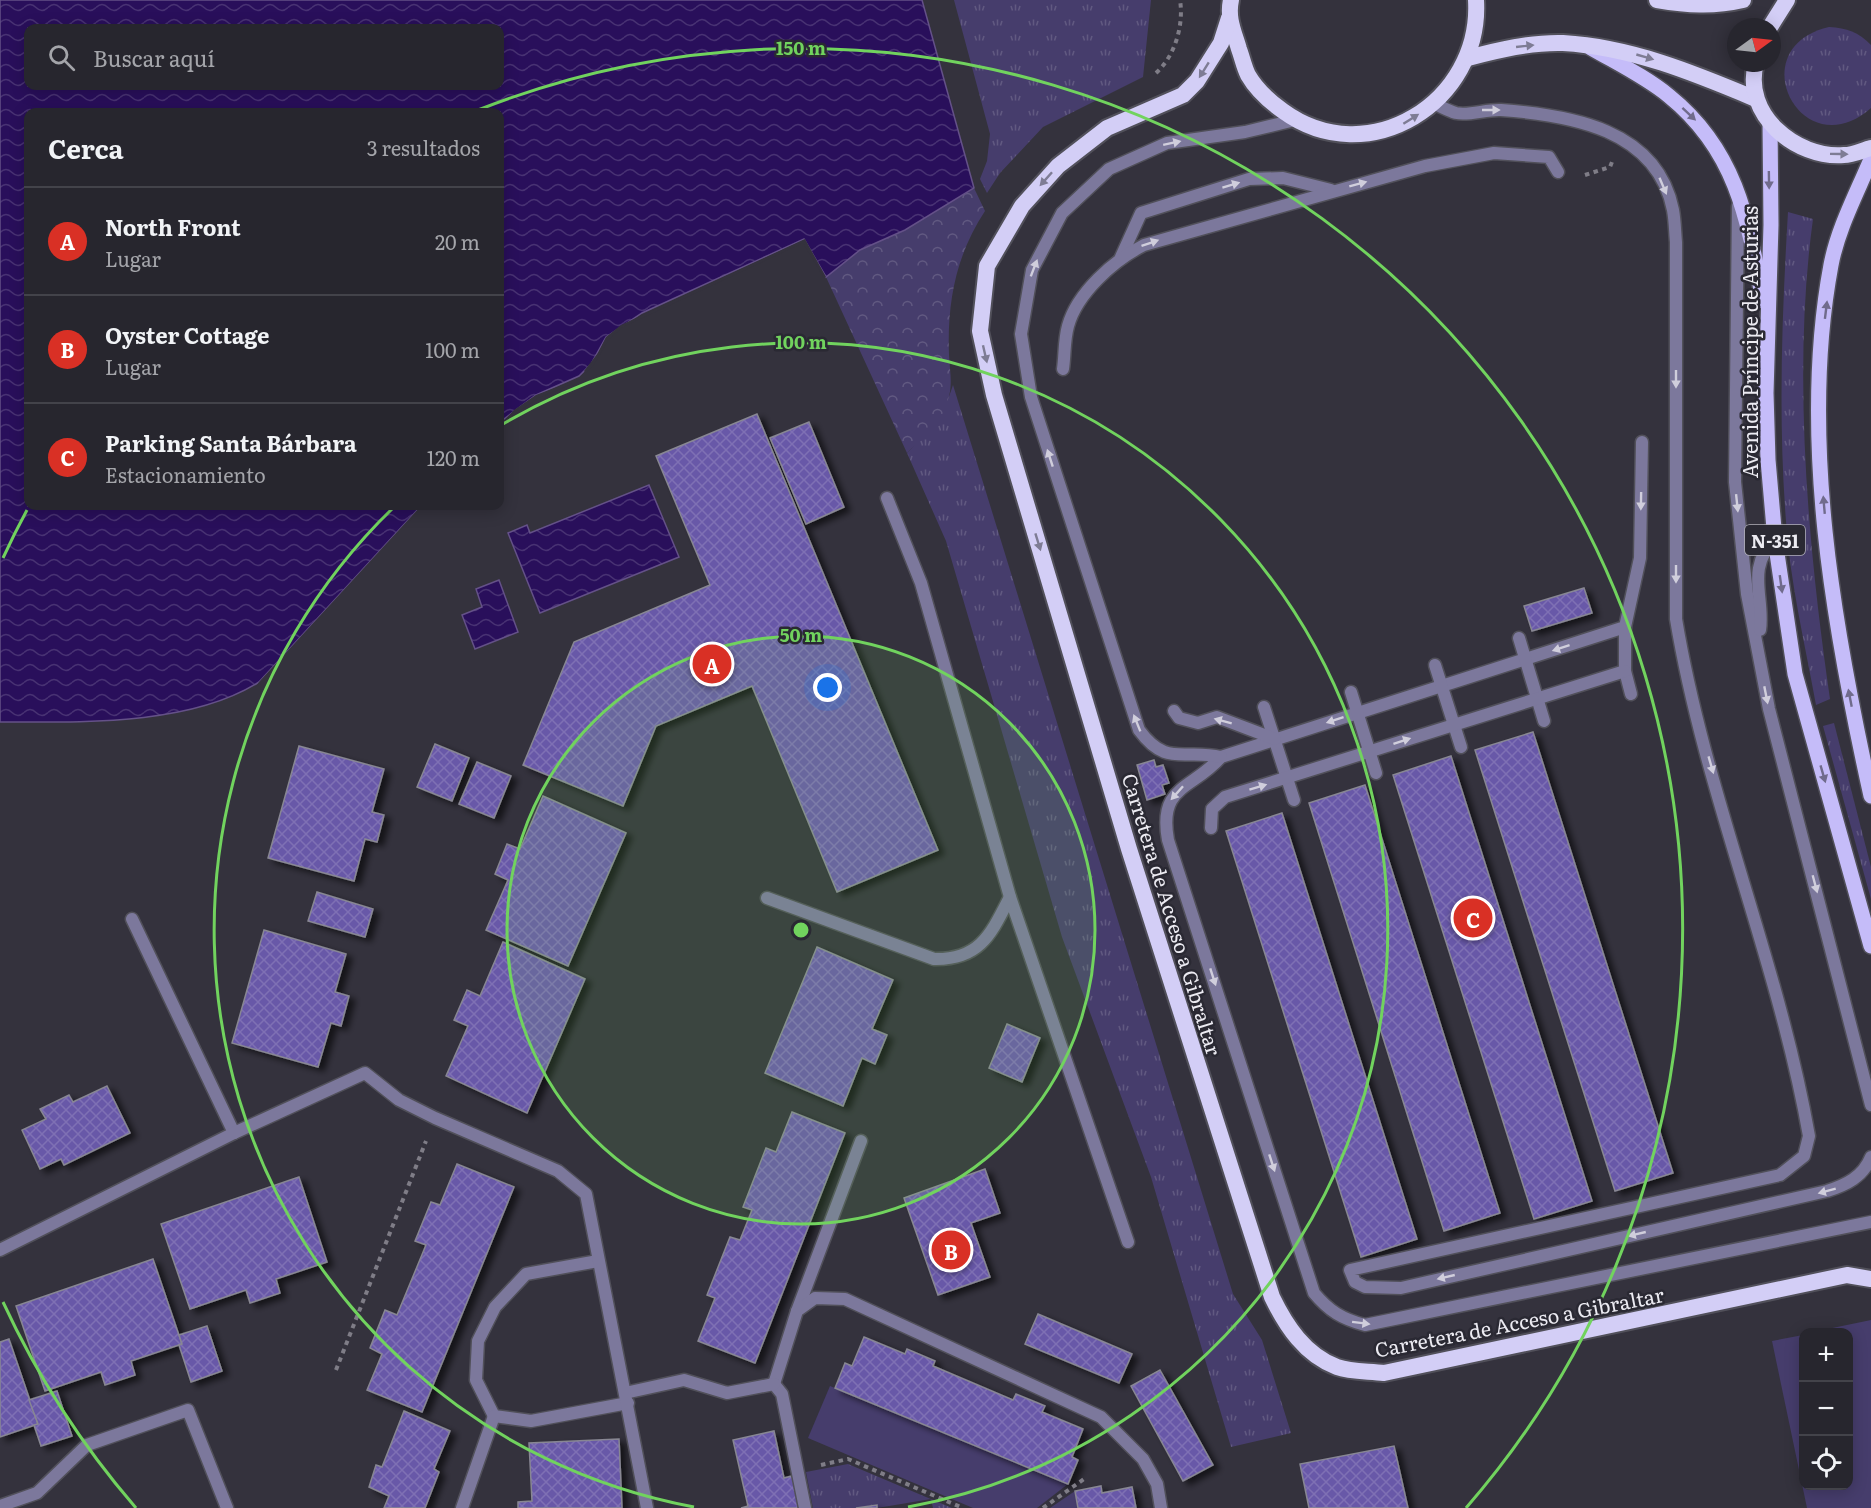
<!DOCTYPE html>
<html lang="es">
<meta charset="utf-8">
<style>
:root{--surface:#27262e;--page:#33323a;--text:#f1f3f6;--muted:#a4a5aa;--line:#43434a;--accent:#d93025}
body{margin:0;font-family:Literata,serif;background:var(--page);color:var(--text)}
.controls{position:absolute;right:18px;bottom:18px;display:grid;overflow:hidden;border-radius:12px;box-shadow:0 3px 15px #0003}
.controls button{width:54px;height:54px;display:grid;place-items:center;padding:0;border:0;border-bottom:2px solid var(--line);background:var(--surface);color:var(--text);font:30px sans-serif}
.compass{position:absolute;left:1727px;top:18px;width:54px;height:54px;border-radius:50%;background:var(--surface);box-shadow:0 3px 15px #0003;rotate:75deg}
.you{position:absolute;left:828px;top:688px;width:21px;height:21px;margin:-15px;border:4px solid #fff;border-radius:50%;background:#1a73e8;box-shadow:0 0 0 9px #1a73e833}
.badge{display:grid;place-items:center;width:39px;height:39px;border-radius:50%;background:var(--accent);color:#fff;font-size:20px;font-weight:700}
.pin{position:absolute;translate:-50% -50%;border:3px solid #fff;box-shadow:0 2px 6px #0006}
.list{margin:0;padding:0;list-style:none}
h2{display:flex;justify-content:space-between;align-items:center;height:78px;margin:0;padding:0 24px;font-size:26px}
h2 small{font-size:20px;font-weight:400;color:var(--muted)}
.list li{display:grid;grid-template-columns:39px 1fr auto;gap:18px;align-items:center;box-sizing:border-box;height:108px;padding:0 24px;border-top:2px solid var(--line)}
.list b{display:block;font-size:22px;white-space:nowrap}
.list p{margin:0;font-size:20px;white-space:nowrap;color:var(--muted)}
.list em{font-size:20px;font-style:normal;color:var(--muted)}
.icon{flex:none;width:33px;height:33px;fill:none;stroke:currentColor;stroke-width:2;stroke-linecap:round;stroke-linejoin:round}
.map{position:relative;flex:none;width:1871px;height:1508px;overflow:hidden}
.search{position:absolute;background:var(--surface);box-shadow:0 3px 15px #0003;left:24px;top:24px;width:480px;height:66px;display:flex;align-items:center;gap:15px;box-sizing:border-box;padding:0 21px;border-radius:12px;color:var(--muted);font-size:22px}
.panel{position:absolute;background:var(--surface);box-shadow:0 3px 15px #0003;left:24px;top:108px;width:480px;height:402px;border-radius:12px}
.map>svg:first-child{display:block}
.grass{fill:url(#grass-tufts)}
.forest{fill:url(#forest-crowns)}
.garden{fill:#463d6c}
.water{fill:url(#water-waves);stroke:#645188;stroke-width:1.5;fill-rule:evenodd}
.pier{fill:#34323d}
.building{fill:url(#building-cross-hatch);stroke:#888793;stroke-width:1.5;filter:url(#shadow)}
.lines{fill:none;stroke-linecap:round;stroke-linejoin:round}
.service-casing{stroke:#51505a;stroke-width:15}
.minor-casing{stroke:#51505a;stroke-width:15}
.primary-casing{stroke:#51505a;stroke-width:18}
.trunk-casing{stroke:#51505a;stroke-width:20}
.path{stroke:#7f7d87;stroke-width:4;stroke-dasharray:4.5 4.5;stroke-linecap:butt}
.service{stroke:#7c789c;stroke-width:12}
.minor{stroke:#7c789c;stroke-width:12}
.primary{stroke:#c5bcf9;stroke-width:15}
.trunk{stroke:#d3cef6;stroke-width:16}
.oneway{fill:#7e7c94}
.oneway2{fill:#d0cedc}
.oneway3{fill:#706b8c}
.ring{fill:none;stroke:#71d35e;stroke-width:3}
.labels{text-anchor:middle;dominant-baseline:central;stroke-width:5;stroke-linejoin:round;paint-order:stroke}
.shield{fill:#2a2933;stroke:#b2b1b9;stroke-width:1.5}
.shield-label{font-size:18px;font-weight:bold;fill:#ecebf2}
.street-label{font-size:20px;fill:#ecebf2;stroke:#2a2933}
.centre{fill:#71d35e;stroke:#2a2933;stroke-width:3}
.ring-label{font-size:18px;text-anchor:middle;font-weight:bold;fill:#71d35e;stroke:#2a2933;stroke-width:5;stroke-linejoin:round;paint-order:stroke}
</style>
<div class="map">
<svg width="1871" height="1508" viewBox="0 0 1871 1508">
<defs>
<pattern id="grass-tufts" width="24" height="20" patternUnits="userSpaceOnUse" patternTransform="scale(1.5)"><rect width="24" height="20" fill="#463d6c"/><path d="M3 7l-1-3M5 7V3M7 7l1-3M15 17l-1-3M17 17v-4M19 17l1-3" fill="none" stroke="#615981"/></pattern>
<pattern id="forest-crowns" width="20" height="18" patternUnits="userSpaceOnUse" patternTransform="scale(1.5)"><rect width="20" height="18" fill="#463d6c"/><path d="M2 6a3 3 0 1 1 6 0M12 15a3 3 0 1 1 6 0" fill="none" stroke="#615981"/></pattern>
<pattern id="water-waves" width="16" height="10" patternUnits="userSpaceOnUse" patternTransform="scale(1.5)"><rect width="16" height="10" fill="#290f5b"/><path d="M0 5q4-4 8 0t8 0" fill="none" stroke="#483273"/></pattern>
<pattern id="building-cross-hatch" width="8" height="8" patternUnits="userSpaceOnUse" patternTransform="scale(1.5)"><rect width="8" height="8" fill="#6858a8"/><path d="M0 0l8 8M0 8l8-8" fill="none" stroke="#7e70b4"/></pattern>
<filter id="shadow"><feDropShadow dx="6" dy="4" stdDeviation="3" flood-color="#0009"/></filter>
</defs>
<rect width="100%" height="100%" fill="#34323d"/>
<g class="grass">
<polygon points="954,0 1151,0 1143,77 1043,127 1000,173 987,193 980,179 987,161 990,134"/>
<path d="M1829,27C1847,28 1858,32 1871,45V108C1802,169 1739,48 1829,27Z"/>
<path d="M1788,212L1813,219C1792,371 1808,548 1830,699L1816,705C1805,644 1790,582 1786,521C1778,418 1782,314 1788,212Z"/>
<path d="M953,385L1233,1294L1262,1340L1291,1433L1231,1447L1151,1177L1062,937L946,541L907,453C930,431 943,417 953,385Z"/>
<polygon points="1834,723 1871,867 1871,899 1823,726"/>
<polygon points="848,1464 952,1508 933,1508 931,1499 877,1508 876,1505 856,1508 813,1508 806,1472"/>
</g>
<path class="forest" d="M974,188L985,211C956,255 947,302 949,355C950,376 954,387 945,408C939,426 920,441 907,453L826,277L860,250L905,230Z"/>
<g class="garden">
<polygon points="1871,1320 1871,1508 1807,1508 1772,1341 1803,1335 1804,1486 1848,1486 1848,1332 1813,1332"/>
<polygon points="830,1386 1068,1484 1037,1508 973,1508 808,1438"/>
<polygon points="1075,1491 1078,1508 1050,1508"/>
</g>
<g class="water">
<path d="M0,0H922L974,188L905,230L860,250L826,277L804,239L642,313L606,337L591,364L579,376L536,395L500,422V112H28V506H421L259,682C189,726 80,722 0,722ZM28,28H500V86H28Z"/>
<polygon points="649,485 679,557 540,613 508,533 527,525 530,533"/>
<polygon points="499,580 518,632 475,649 462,615 482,607 476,589"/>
</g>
<g class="pier">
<polygon points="805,239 826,277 824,278 803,243 623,327 609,339 593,366 586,373 584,371 598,353 606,337 621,325"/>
<polygon points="568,383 570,385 538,398 500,425 514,410 536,395"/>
<polygon points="421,506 424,506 255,688 259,682"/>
</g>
<g class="building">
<polygon points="757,414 938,850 837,892 752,686 656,726 623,806 523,765 574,642 710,585 656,456"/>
<polygon points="809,422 844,507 806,524 770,438"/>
<polygon points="1584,588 1592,613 1532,631 1524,606"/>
<polygon points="1533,732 1673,1173 1615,1191 1475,750"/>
<polygon points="435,744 469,758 452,801 417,787"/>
<polygon points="299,746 384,769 372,812 384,815 377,842 365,839 354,881 268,858"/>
<polygon points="1451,756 1592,1201 1534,1219 1393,775"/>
<polygon points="1154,760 1156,767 1163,765 1169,783 1162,785 1165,794 1147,800 1137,765"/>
<polygon points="477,762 511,776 494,818 459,804"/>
<polygon points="1365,785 1500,1213 1444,1231 1309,803"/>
<polygon points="543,796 626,833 568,966 486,930 508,880 495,874 507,844 520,849"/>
<polygon points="1282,813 1417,1239 1361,1257 1226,831"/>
<polygon points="317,892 373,909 365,937 308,921"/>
<polygon points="264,930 346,954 335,992 349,996 341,1026 331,1023 318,1067 232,1043"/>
<polygon points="503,942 585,979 527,1113 446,1076 468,1026 454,1020 467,990 480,996"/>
<polygon points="817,947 893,980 872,1029 887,1035 875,1064 862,1058 843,1106 765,1073"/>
<polygon points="1007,1024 1040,1038 1022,1082 989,1068"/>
<polygon points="107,1086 130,1133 64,1165 61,1159 40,1169 22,1130 46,1119 40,1109 69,1095 73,1102"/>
<polygon points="792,1112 845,1133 755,1363 698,1341 715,1298 707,1295 730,1237 740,1240 752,1210 743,1207 766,1148 776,1152"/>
<polygon points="457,1164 514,1187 422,1412 367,1390 382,1354 370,1348 385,1310 397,1315 426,1245 415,1241 431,1202 440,1205"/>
<polygon points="985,1169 1000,1213 971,1223 990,1277 938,1295 904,1198"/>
<polygon points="299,1177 327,1262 276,1279 280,1293 250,1303 246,1290 190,1309 161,1224"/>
<polygon points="153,1259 182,1344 131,1361 135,1375 105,1385 101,1372 45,1391 16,1306"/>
<polygon points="1038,1314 1132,1354 1119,1383 1025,1344"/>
<polygon points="207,1326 222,1371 191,1382 179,1345 182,1344 179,1335"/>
<polygon points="864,1337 905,1354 907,1349 935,1361 933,1366 1013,1400 1016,1394 1045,1406 1042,1412 1083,1429 1072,1457 1078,1460 1068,1484 835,1388 845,1363 852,1366"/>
<polygon points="9,1339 38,1424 0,1437 0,1342"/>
<polygon points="1160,1370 1213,1465 1183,1481 1131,1386"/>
<polygon points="57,1391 72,1436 41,1446 34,1425 38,1424 29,1400"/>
<polygon points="404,1411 450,1431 434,1469 439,1472 425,1508 384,1508 389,1496 369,1487 376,1465 382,1467"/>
<polygon points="774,1431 784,1478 792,1476 799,1508 741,1508 748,1506 733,1440"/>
<polygon points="619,1439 622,1508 518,1508 518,1502 532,1501 529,1443"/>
<polygon points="1394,1446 1408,1508 1309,1508 1300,1464"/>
<polygon points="1101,1486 1102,1493 1132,1487 1136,1508 1078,1508 1075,1491"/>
<polygon points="877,1505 877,1508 856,1508"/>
</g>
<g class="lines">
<defs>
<g id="service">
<path d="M1435,104C1442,107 1449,111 1456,113C1469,116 1487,109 1501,110C1570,115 1657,129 1673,210C1675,221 1675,232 1676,242V619C1705,794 1778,960 1809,1136L1804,1156L1780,1175L1350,1270L1355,1282L1365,1287L1401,1288L1827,1191C1846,1185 1863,1177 1871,1157"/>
<polyline points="1738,206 1735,482 1747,594 1769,709 1871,1105"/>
<polyline points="1121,257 1141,213 1249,179 1283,178 1331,190"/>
<path d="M1063,369C1065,355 1064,340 1068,326C1077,293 1114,260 1144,245L1425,166L1494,153L1549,157L1558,172"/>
<path d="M1642,442L1640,558L1625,627L1221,757C1192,790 1158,785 1168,840L1314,1293C1329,1311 1342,1319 1365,1325L1871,1222"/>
<polyline points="887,498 921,583 1010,897 1128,1242"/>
<polyline points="1625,627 1625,671 1631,694"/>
<path d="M1760,630C1765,599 1745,567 1775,540"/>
<polyline points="1519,638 1544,721"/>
<polyline points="1435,665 1461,747"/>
<polyline points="1351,692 1376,773"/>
<polyline points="1264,707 1294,800"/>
<polyline points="1174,711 1179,718 1198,723 1217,717 1275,739"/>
<path d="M1221,757C1183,748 1167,768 1139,730L1031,397L1021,334L1032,270L1062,213L1109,169L1167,143L1245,132L1295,120"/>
<polyline points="1211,828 1212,809 1225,797 1625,671"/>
<path d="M767,898L934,959C980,960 991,934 1010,897"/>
<polyline points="132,919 234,1133"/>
<polyline points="598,1261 526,1274 495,1307 478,1341 476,1380 494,1416 531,1421 628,1403"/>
<polyline points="797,1311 861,1141"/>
<polyline points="774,1384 797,1311 815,1298 845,1299 1101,1417 1143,1459 1157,1484 1161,1508"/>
<polyline points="774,1384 782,1394 805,1508"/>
<polyline points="625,1393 684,1380 727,1393 774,1384"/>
<polyline points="0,1506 37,1493 87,1445 188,1410 227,1508"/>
<polyline points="462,1508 494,1416"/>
</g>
<polyline id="minor" points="0,1250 234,1133 365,1073 399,1100 435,1118 558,1171 586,1194 647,1508"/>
<g id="primary">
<path d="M1591,48C1617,63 1646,77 1669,96C1737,151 1748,220 1763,301"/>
<polyline points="1770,122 1771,225 1766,393 1768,460 1775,540 1795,674 1871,946"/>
<path d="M1871,159C1857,193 1838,228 1831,265C1799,436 1834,629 1871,796"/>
</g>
<g id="trunk">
<path d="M1231,0C1227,18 1234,32 1239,49C1242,57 1244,67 1248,75C1256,89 1269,101 1283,111C1368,173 1482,102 1476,0"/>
<path d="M1657,0C1687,5 1713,7 1743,0"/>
<path d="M1229,18L1221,43L1197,81L1183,95L1107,128L1058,166L1022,206L987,266L980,331L994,395L1129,849L1272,1297C1286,1326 1305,1355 1337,1367C1351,1372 1369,1371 1384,1373L1847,1275L1871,1279"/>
<polyline points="1770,27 1787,0"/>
<path d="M1468,58C1498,50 1531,42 1563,43C1631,47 1694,73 1756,99"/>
<path d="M1756,63C1742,114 1796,159 1844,155C1853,155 1863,150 1871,148"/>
</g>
</defs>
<use href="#service" class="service-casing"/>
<use href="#minor" class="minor-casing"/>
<use href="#primary" class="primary-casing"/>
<use href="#trunk" class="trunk-casing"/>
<g class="path">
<path d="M1156,73C1175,56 1184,25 1180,0"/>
<polyline points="1585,175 1610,167 1612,162"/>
<polyline points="336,1370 426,1141"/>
<polyline points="821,1465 848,1459 963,1508"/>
<polyline points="1043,1508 1084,1479"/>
</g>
<use href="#service" class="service"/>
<use href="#minor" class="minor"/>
<use href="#primary" class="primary"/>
<use href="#trunk" class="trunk"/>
</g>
<defs><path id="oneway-solid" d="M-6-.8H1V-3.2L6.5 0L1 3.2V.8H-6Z" transform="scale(1.5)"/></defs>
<g class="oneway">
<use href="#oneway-solid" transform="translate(1525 46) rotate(-6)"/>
<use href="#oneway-solid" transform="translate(1645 57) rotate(16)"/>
<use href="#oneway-solid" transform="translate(1204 70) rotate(122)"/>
<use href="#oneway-solid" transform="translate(1411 119) rotate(-32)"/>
<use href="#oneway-solid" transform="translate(1839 154) rotate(1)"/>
<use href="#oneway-solid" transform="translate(1046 179) rotate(132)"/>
<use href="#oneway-solid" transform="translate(985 354) rotate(77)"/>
<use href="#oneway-solid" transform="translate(1038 542) rotate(73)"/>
</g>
<g class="oneway2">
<use href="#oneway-solid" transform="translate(1491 110)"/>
<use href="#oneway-solid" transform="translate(1172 143) rotate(-12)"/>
<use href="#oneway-solid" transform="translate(1358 184) rotate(-15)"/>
<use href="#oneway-solid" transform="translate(1231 185) rotate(-17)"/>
<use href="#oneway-solid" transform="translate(1663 186) rotate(67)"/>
<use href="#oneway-solid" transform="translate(1150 243) rotate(-19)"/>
<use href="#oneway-solid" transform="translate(1034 268) rotate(-69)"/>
<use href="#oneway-solid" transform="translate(1676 379) rotate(90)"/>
<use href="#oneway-solid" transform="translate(1050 458) rotate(-108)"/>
<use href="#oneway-solid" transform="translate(1641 501) rotate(91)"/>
<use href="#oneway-solid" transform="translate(1737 503) rotate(84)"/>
<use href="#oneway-solid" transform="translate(1676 574) rotate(90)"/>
<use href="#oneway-solid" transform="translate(1561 648) rotate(162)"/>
<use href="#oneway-solid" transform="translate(1766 695) rotate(79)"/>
<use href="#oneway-solid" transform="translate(1335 720) rotate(162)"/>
<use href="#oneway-solid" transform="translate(1223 721) rotate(-165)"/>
<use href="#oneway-solid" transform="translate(1137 723) rotate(-112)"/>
<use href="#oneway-solid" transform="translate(1402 741) rotate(-18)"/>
<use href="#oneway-solid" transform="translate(1711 765) rotate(74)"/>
<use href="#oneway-solid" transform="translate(1258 787) rotate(-17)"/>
<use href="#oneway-solid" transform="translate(1177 793) rotate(132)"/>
<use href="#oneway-solid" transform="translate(1815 884) rotate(75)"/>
<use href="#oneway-solid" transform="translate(1213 977) rotate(72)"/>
<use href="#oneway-solid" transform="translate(1272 1163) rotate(72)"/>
<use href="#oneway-solid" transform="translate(1827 1191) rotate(165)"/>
<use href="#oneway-solid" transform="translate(1637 1234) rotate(167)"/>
<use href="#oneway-solid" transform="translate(1446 1277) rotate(167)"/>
<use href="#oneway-solid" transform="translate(1361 1323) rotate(7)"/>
</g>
<g class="oneway3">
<use href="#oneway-solid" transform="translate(1689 114) rotate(43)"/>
<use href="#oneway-solid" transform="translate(1769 180) rotate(89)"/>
<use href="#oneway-solid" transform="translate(1826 310) rotate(-83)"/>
<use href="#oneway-solid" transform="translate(1824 505) rotate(-95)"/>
<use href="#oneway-solid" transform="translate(1781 584) rotate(82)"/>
<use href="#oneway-solid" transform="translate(1850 698) rotate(-101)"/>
<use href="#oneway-solid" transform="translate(1823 774) rotate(74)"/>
</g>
<circle cx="801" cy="930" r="294" fill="#71d35e" fill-opacity=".12"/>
<g class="ring">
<circle cx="801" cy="930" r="294"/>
<path d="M694 1507A587 587 0 0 1 393 508M503 424A587 587 0 1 1 908 1507"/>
<path d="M136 1508A881 881 0 0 1 3 1302M3 558A881 881 0 0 1 27 510M478 110A881 881 0 0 1 1466 1508"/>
</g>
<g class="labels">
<rect class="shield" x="1745" y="525" width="60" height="30" rx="4.5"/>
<g class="shield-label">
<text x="1775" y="540">N-351</text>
</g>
<g class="street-label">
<text transform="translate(1749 342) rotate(-90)">Avenida Príncipe de Asturias</text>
<text transform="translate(1173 914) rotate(73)">Carretera de Acceso a Gibraltar</text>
<text transform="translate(1519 1321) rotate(-11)">Carretera de Acceso a Gibraltar</text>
</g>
</g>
<circle cx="801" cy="930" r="9" class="centre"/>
<g class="ring-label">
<text x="801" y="55">150 m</text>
<text x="801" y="349">100 m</text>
<text x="801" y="642">50 m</text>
</g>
</svg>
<div class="controls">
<button>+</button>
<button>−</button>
<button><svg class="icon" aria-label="locate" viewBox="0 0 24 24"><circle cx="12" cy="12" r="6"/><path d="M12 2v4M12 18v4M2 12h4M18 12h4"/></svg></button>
</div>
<svg class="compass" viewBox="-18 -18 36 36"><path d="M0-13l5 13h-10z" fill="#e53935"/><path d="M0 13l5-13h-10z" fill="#a4a5aa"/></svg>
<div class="you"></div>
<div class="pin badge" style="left:712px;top:664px">A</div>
<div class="pin badge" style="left:951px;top:1250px">B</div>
<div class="pin badge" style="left:1473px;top:918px">C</div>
<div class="search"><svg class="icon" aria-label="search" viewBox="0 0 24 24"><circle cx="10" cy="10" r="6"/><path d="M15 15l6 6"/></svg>Buscar aquí</div>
<section class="panel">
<h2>Cerca<small>3 resultados</small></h2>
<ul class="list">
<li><span class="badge">A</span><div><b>North Front</b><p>Lugar</p></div><em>20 m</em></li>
<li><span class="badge">B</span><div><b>Oyster Cottage</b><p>Lugar</p></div><em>100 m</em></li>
<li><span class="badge">C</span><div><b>Parking Santa Bárbara</b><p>Estacionamiento</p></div><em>120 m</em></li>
</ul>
</section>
</div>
